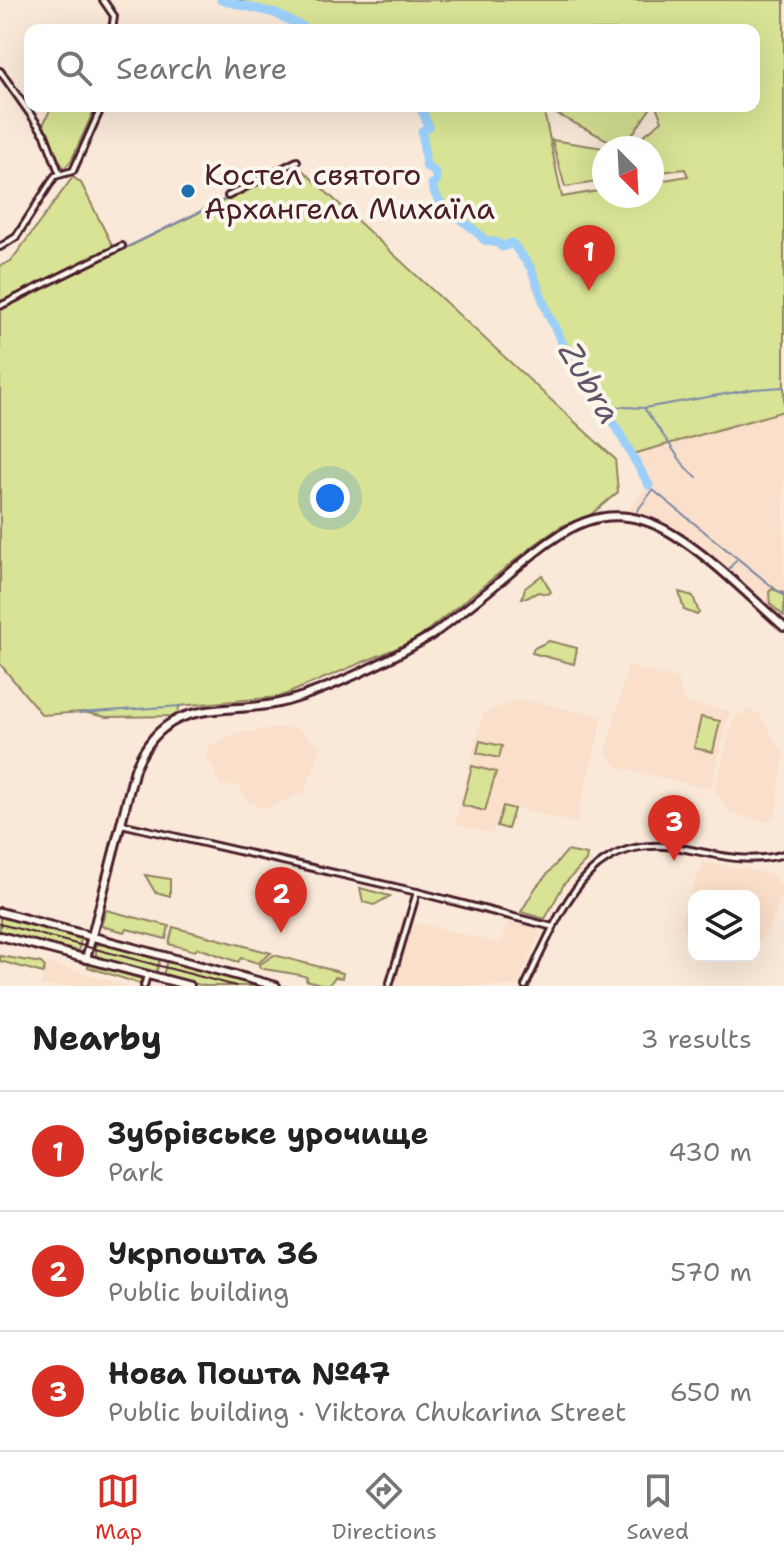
<!DOCTYPE html>
<meta charset="utf-8">
<style>
:root{--surface:#fff;--page:#f2f2f2;--text:#222;--muted:#767676;--line:#e0e0e0;--accent:#d93025}
body{margin:0;font-family:"Shantell Sans",sans-serif;background:var(--page);color:var(--text)}
.controls{position:absolute;right:24px;bottom:24px;display:grid;overflow:hidden;border-radius:16px;box-shadow:0 8px 32px #0002}
.controls button{width:72px;height:72px;display:grid;place-items:center;padding:0;border:0;border-bottom:2px solid var(--line);background:var(--surface);color:var(--text);font:40px sans-serif}
.compass{position:absolute;left:592px;top:136px;width:72px;height:72px;border-radius:50%;background:var(--surface);box-shadow:0 8px 32px #0002;rotate:156deg}
.you{position:absolute;left:330px;top:498px;width:28px;height:28px;margin:-20px;border:6px solid #fff;border-radius:50%;background:#1a73e8;box-shadow:0 0 0 12px #1a73e833}
.badge{display:grid;place-items:center;width:52px;height:52px;border-radius:50%;background:var(--accent);color:#fff;font-size:26px;font-weight:700}
.pin{position:absolute;translate:-50% -66px;filter:drop-shadow(0 2px 4px #0008)}
.pin::after{content:'';position:absolute;top:42px;width:28px;height:24px;background:inherit;clip-path:polygon(0 0,100% 0,50% 100%)}
.list{margin:0;padding:0;list-style:none}
h2{display:flex;justify-content:space-between;align-items:center;height:104px;margin:0;padding:0 32px;font-size:34px}
h2 small{font-size:26px;font-weight:400;color:var(--muted)}
.list li{display:grid;grid-template-columns:52px 1fr auto;gap:24px;align-items:center;box-sizing:border-box;height:120px;padding:0 32px;border-top:2px solid var(--line)}
.list b{display:block;font-size:30px;white-space:nowrap}
.list p{margin:0;font-size:26px;white-space:nowrap;color:var(--muted)}
.list em{font-size:26px;font-style:normal;color:var(--muted)}
.icon{flex:none;width:44px;height:44px;fill:none;stroke:currentColor;stroke-width:2;stroke-linecap:round;stroke-linejoin:round}
.map{position:relative;flex:none;width:784px;height:986px;overflow:hidden}
.search{position:absolute;background:var(--surface);box-shadow:0 8px 32px #0002;left:24px;right:24px;top:24px;height:88px;display:flex;align-items:center;gap:20px;box-sizing:border-box;padding:0 28px;border-radius:16px;color:var(--muted);font-size:30px}
.sheet{height:464px;background:var(--surface)}
nav{display:flex;justify-content:space-around;align-items:center;box-sizing:border-box;height:112px;border-top:2px solid var(--line);background:var(--surface);font-size:22px;color:var(--muted)}
nav a{display:grid;justify-items:center;gap:4px}
nav .on{color:var(--accent)}
.map>svg:first-child{display:block}
.built{fill:#fadfca}
.green{fill:#d8e395;stroke:#918160;stroke-width:2}
.lines{fill:none;stroke-linecap:round;stroke-linejoin:round}
.stream{stroke:#7b89a7;stroke-width:2}
.river{stroke:#9cd0fa;stroke-width:9}
.street-casing{stroke:#4a1f2b;stroke-width:10}
.secondary-casing{stroke:#4a1f2b;stroke-width:12}
.street{stroke:#fbf7ec;stroke-width:4}
.secondary{stroke:#fbf7ec;stroke-width:6}
.tram{stroke:#4a1f2b;stroke-width:2}
.poi-dot{fill:#1f6fb2;stroke:#fbf7ec;stroke-width:3}
.labels{text-anchor:middle;dominant-baseline:central;stroke-width:8;stroke-linejoin:round;paint-order:stroke}
.poi-label{font-size:30px;fill:#4a1f2b;stroke:#fbf7ec;text-anchor:start}
.water-label{font-size:32px;font-style:italic;fill:#635469;stroke:#fbf7ec}
</style>
<div class="map">
<svg width="784" height="986" viewBox="0 0 784 986">
<rect width="100%" height="100%" fill="#fae9d8"/>
<filter id="ink" filterUnits="userSpaceOnUse"><feTurbulence type="fractalNoise" baseFrequency=".0125" numOctaves="2"/><feDisplacementMap in="SourceGraphic" scale="16" xChannelSelector="R" yChannelSelector="G"/><feConvolveMatrix kernelMatrix="1 2 1 2 8 2 1 2 1" color-interpolation-filters="sRGB"/></filter>
<g filter="url(#ink)">
<g class="built">
<polygon points="784,411 784,619 688,535 660,519 628,510 648,487 633,454"/>
<polygon points="628,666 678,679 683,702 730,711 710,789 617,767 606,752"/>
<polygon points="521,699 603,717 576,823 501,804 492,833 455,824 483,714"/>
<polygon points="751,710 760,715 784,755 775,816 769,822 729,813 715,790 734,718"/>
<polygon points="294,726 321,747 305,792 263,809 247,802 239,785 221,786 207,755 209,746 238,733"/>
<polygon points="703,862 772,874 783,888 771,927 754,947 754,896 694,896 694,944 690,943 681,921"/>
<polygon points="413,922 501,944 508,922 541,930 517,986 394,986"/>
<polygon points="46,963 128,986 41,986"/>
</g>
<g class="green">
<path d="M221,0H784V411L633,454L595,390L583,384L548,314L531,268L512,243L502,247L498,243L484,240C469,218 437,214 432,184L436,182V173L426,166L422,131L428,127L420,106H652L623,148L543,107L562,197L604,190V196H652V182L688,176L685,169L652,173V148H627L662,121L656,106H754V30H310L274,13Z"/>
<polygon points="52,106 96,106 72,159 64,169 42,127"/>
<polygon points="552,140 604,148 604,181 565,187"/>
<polygon points="297,165 615,459 618,492 589,516 560,527 533,546 414,641 279,697 179,706 178,716 106,717 83,712 42,715 0,664 0,266 11,261 73,177 81,183 116,253"/>
<polygon points="542,575 551,592 548,594 538,592 527,598 522,598 525,588"/>
<polygon points="772,589 784,593 784,616 770,604 769,592"/>
<polygon points="679,592 693,596 699,613 697,615 684,610"/>
<polygon points="549,641 577,648 574,664 532,653 534,648"/>
<polygon points="701,717 720,721 713,752 694,748"/>
<polygon points="480,741 502,746 499,758 477,753"/>
<polygon points="472,766 496,772 485,811 462,805"/>
<polygon points="503,806 514,809 508,829 497,826"/>
<polygon points="567,851 587,855 586,861 564,884 545,919 521,912 536,887"/>
<polygon points="145,875 170,879 170,896 155,892"/>
<polygon points="360,888 390,896 374,905 363,902"/>
<polygon points="106,910 169,926 166,939 127,929 125,932 101,926"/>
<polygon points="0,916 81,939 78,952 0,932"/>
<polygon points="173,927 271,953 258,963 241,958 238,962 198,948 195,951 169,944"/>
<polygon points="100,944 160,959 156,974 96,956 96,945"/>
<path d="M274,955L343,973L342,978L335,977L328,986L306,980L307,977C291,972 276,972 260,968L259,965Z"/>
<polygon points="0,956 41,963 45,967 43,973 0,961"/>
<polygon points="167,960 262,986 205,986 163,976"/>
<polygon points="89,964 142,979 140,984 88,967"/>
</g>
<g class="lines">
<g class="stream">
<polyline points="235,195 297,164"/>
<polyline points="162,230 230,197"/>
<polyline points="0,309 160,231"/>
<polyline points="605,406 644,408 754,389 784,387"/>
<polyline points="644,408 686,468 697,477"/>
<polyline points="637,511 653,490 784,596"/>
<polyline points="729,569 736,560"/>
<polyline points="79,713 181,706"/>
</g>
<g class="river">
<polyline points="221,0 274,13 310,30"/>
<path d="M420,106L429,127L422,131L426,166L436,173V182L432,184C437,214 469,218 484,240L498,243L502,247L512,243L531,268L548,314L583,384L595,390L649,485"/>
</g>
<defs>
<g id="street">
<polyline points="103,0 114,16 112,30"/>
<polyline points="0,71 45,135 59,172"/>
<polyline points="228,196 297,161"/>
<polyline points="0,247 16,237 55,176 73,171 102,106"/>
<polyline points="0,306 122,246"/>
<polyline points="121,824 417,892 553,927"/>
<polyline points="144,986 147,975"/>
<polyline points="389,986 417,892"/>
<path d="M525,986C561,913 585,828 686,849C720,856 751,864 784,854"/>
</g>
<g id="secondary">
<polyline points="0,912 276,986"/>
<polyline points="0,936 190,986"/>
<path d="M86,959L135,769C167,691 226,718 287,701C333,688 391,659 432,635C457,616 480,598 504,578C556,535 601,491 671,533C710,556 750,597 784,627"/>
</g>
</defs>
<use href="#street" class="street-casing"/>
<use href="#secondary" class="secondary-casing"/>
<use href="#street" class="street"/>
<use href="#secondary" class="secondary"/>
<polyline class="tram" points="0,924 236,986"/>
</g>
</g>
<circle class="poi-dot" cx="188" cy="191" r="8"/>
<g class="labels">
<g class="poi-label">
<text x="204" y="174">Костел святого<tspan x="204" dy="34">Архангела Михаїла</tspan></text>
</g>
<g class="water-label">
<text transform="translate(590 382) rotate(59)">Zubra</text>
</g>
</g>
</svg>
<div class="controls">
<button><svg class="icon" aria-label="layers" viewBox="0 0 24 24"><path d="M12 4l9 5-9 5-9-5zM3 14l9 5 9-5"/></svg></button>
</div>
<svg class="compass" viewBox="-18 -18 36 36"><path d="M0-13l5 13h-10z" fill="#e53935"/><path d="M0 13l5-13h-10z" fill="#767676"/></svg>
<div class="you"></div>
<div class="pin badge" style="left:589px;top:291px">1</div>
<div class="pin badge" style="left:281px;top:933px">2</div>
<div class="pin badge" style="left:674px;top:861px">3</div>
<div class="search"><svg class="icon" aria-label="search" viewBox="0 0 24 24"><circle cx="10" cy="10" r="6"/><path d="M15 15l6 6"/></svg>Search here</div>
</div>
<section class="sheet">
<h2>Nearby<small>3 results</small></h2>
<ul class="list">
<li><span class="badge">1</span><div><b>Зубрівське урочище</b><p>Park</p></div><em>430 m</em></li>
<li><span class="badge">2</span><div><b>Укрпошта 36</b><p>Public building</p></div><em>570 m</em></li>
<li><span class="badge">3</span><div><b>Нова Пошта №47</b><p>Public building · Viktora Chukarina Street</p></div><em>650 m</em></li>
</ul>
</section>
<nav>
<a class="on"><svg class="icon" aria-label="map" viewBox="0 0 24 24"><path d="M3 6l6-2 6 2 6-2v14l-6 2-6-2-6 2zM9 4v14M15 6v14"/></svg>Map</a>
<a><svg class="icon" aria-label="directions" viewBox="0 0 24 24"><path d="M12 3l9 9-9 9-9-9zM9 14v-3h6M13 9l2 2-2 2"/></svg>Directions</a>
<a><svg class="icon" aria-label="saved" viewBox="0 0 24 24"><path d="M7 4h10v16l-5-4-5 4z"/></svg>Saved</a>
</nav>
